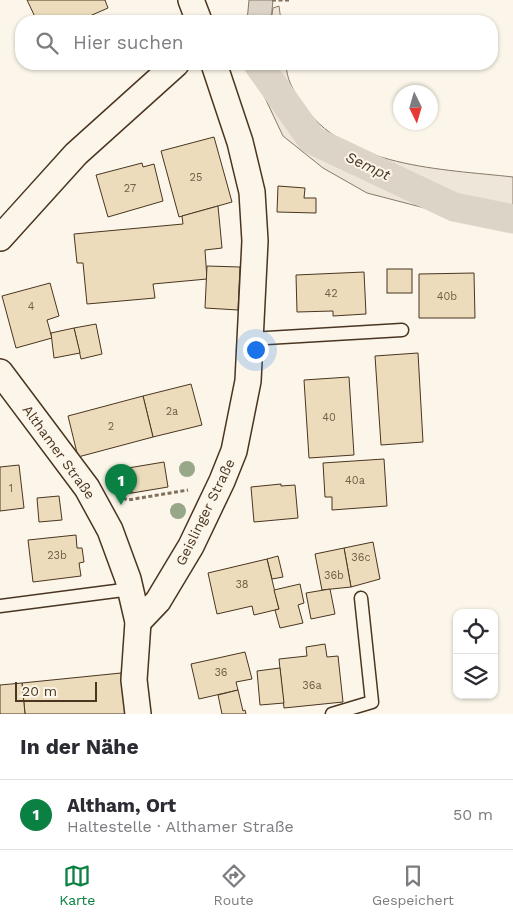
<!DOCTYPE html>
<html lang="de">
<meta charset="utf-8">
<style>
:root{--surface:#fff;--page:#f7f7f7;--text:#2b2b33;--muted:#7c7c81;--line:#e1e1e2;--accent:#0b8043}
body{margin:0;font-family:"Work Sans",sans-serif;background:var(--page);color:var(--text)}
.controls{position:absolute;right:15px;bottom:15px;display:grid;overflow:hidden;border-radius:10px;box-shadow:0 1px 4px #0004}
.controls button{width:45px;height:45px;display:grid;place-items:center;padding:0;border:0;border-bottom:1px solid var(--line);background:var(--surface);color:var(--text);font:25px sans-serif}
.compass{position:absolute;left:393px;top:85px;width:45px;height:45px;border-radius:50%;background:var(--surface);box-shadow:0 1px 4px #0004;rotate:175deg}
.scale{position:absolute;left:15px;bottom:12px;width:82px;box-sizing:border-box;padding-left:5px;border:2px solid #4a3520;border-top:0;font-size:14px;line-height:18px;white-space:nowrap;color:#4a3520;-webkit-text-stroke:4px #fbf6e9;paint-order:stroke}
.you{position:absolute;left:255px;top:349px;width:18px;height:18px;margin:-12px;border:4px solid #fff;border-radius:50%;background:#1a73e8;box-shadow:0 0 0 8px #1a73e833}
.badge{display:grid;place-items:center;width:32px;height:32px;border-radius:50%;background:var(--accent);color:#fff;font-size:16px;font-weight:700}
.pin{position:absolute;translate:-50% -41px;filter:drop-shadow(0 1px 2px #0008)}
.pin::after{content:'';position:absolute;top:26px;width:18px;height:15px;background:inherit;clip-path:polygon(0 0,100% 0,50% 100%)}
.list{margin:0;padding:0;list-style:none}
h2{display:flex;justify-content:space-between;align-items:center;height:65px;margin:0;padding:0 20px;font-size:21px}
h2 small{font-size:16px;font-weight:400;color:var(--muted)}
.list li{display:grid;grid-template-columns:32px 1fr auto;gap:15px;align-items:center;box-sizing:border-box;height:70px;padding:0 20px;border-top:1px solid var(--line)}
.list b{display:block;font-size:19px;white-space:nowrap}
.list p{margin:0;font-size:16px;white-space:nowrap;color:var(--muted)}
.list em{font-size:16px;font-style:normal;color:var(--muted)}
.icon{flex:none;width:28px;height:28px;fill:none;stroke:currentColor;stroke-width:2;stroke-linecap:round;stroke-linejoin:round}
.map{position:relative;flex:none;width:513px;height:714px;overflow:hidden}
.search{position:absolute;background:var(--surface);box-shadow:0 1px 4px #0004;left:15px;right:15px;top:15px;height:55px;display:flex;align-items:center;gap:12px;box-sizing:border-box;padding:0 18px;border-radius:20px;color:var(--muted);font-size:19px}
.sheet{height:135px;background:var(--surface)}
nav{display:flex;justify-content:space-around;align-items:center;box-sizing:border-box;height:70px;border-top:1px solid var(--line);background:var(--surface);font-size:14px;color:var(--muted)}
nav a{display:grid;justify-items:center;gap:2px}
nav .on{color:var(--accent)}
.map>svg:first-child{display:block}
.green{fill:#ede6d9;stroke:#887966}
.water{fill:#dcd4c6;stroke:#887966}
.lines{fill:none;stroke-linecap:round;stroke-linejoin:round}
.canal{stroke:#dcd4c6;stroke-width:29}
.building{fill:#ecdcbc;stroke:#4a3520}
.lane-casing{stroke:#4a3520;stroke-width:15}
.street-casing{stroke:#4a3520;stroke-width:28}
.path{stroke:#7f6f5c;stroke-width:3;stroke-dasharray:4 2.5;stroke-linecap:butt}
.lane{stroke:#fbf6e9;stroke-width:12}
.street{stroke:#fbf6e9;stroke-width:25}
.tree{fill:#96a887}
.labels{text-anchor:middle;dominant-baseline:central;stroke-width:4;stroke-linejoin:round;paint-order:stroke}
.number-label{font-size:11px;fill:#725f47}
.street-label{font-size:14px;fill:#4a3520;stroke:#fbf6e9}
.water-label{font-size:15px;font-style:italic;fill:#4a3520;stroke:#fbf6e9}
</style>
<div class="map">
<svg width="513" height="714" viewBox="0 0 513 714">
<rect width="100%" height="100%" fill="#fbf6e9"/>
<g class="green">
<polygon points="279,6 281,21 271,21 273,8"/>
<path d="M249,64H286C287,80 292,88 301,102C343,168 443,169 513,177V231L367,193L323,168L283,136Z"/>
</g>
<polygon class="water" points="249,0 273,0 271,21 247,21"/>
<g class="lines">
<polyline class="canal" points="258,64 312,140 454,207 513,219"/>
</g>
<g class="building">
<polygon points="27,0 105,0 108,8 83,19 83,21 37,21"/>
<polygon points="214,137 232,202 179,217 161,151"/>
<polygon points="142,163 143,167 154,164 163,201 108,217 96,175"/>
<polygon points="278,186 305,188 304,198 316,198 316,213 277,212"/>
<polygon points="218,206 222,248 205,250 207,279 153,284 155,298 87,304 83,263 77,263 74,234 183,224 182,216"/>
<polygon points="207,266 240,267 238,310 205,308"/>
<rect x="387" y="269" width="25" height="24"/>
<polygon points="364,272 366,314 333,316 333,311 297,312 296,275"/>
<polygon points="474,273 475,318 419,318 419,274"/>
<polygon points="50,283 59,316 47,320 52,338 16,348 2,296"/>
<polygon points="96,324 102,354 81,359 74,328"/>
<polygon points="74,328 80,353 54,358 51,333"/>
<polygon points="418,353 423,442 381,445 375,356"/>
<polygon points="349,377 354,455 309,458 304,380"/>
<polygon points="191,384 202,425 153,437 143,396"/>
<polygon points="143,396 153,437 78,457 68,416"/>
<polygon points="384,459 387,506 332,510 332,497 325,497 323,463"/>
<polygon points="164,462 168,487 132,493 128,468"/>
<polygon points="19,465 24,508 0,511 0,467"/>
<polygon points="128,468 132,493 123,494 119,470"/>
<polygon points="281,484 281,486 295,485 298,518 254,522 251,487"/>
<polygon points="59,496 62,520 39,522 37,498"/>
<polygon points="76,535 77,548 82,548 84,562 79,563 81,576 33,582 28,540"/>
<polygon points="373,542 380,579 351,587 344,548"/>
<polygon points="344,548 351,587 322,590 315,554"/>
<polygon points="278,556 283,577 272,579 267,559"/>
<polygon points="267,559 279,609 254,615 252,606 217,614 208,573"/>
<polygon points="300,584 304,603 298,605 303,623 280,628 275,610 279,609 274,590"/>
<polygon points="330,589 335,614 311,619 306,593"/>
<polygon points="325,644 327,657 338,656 343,702 284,708 279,659 307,656 306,647"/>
<polygon points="245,652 252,679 236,682 238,690 199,699 191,664"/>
<polygon points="280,668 284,703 260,705 257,671"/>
<polygon points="121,673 126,714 25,714 22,683"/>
<polygon points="22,683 25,714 0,714 0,685"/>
<polygon points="238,690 243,711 245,710 246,714 222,714 218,695"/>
</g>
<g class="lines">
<defs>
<g id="lane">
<polyline points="251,339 402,330"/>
<polyline points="0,606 131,589"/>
<polyline points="332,714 372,702 361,598"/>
</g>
<g id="street">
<polyline points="191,0 199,21"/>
<polyline points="0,238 76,154 176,64"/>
<polyline points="0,372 87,488 110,530 128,579 138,622 134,680 138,714"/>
<polyline points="138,622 158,601 191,546 222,481 234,451 248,381 255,241 252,192 240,142 214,64"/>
</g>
</defs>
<use href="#lane" class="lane-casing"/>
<use href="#street" class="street-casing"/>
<g class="path">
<polyline points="272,0 290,0"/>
<polyline points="123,498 128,500 188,490"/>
</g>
<use href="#lane" class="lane"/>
<use href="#street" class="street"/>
</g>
<g class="tree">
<circle cx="187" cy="469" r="8"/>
<circle cx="178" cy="511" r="8"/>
</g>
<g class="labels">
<g class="number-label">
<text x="196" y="177">25</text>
<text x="130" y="188">27</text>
<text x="331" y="293">42</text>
<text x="447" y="296">40b</text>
<text x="31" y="306">4</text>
<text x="172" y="411">2a</text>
<text x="329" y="417">40</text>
<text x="111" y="426">2</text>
<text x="355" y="480">40a</text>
<text x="11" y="488">1</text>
<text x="57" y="555">23b</text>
<text x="361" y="557">36c</text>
<text x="334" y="575">36b</text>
<text x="242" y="584">38</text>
<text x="221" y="672">36</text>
<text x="312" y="685">36a</text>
</g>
<g class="street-label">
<text transform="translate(59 452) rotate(54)">Althamer Straße</text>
<text transform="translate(205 512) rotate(-64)">Geislinger Straße</text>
</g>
<g class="water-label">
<text transform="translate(368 166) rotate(25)">Sempt</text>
</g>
</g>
</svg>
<div class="controls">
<button><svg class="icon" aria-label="locate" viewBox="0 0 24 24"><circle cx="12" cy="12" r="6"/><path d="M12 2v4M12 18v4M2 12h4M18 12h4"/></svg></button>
<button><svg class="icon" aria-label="layers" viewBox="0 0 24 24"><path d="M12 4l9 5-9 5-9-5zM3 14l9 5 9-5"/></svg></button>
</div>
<svg class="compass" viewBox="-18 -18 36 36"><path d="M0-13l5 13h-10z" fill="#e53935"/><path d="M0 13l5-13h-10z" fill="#7c7c81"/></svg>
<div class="scale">20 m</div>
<div class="you"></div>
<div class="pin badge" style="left:121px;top:505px">1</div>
<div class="search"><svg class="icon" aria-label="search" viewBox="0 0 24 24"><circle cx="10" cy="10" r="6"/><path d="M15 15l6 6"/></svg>Hier suchen</div>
</div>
<section class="sheet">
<h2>In der Nähe<small></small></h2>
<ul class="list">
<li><span class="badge">1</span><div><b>Altham, Ort</b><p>Haltestelle · Althamer Straße</p></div><em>50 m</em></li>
</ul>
</section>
<nav>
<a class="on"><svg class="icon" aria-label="map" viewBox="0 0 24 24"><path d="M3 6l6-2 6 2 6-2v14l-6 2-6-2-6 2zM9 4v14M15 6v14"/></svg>Karte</a>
<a><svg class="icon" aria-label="directions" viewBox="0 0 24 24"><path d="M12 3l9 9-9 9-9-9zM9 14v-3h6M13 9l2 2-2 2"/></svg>Route</a>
<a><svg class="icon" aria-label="saved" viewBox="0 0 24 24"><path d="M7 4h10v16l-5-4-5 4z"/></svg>Gespeichert</a>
</nav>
